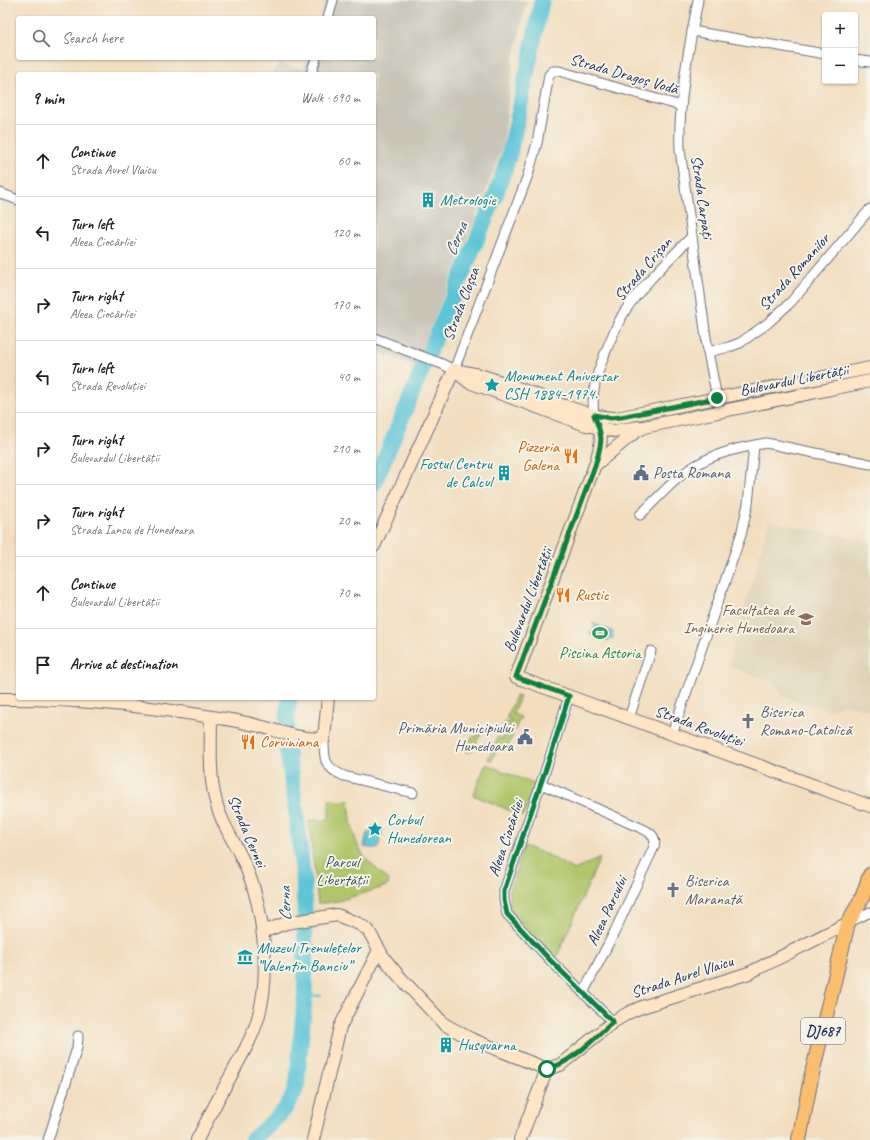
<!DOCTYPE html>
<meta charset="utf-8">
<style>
:root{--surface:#fff;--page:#f6f6f6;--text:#202124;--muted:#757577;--line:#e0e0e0}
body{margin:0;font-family:Caveat,sans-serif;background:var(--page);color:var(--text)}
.controls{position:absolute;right:12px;top:12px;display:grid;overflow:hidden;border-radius:4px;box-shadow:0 1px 3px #0004}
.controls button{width:36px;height:36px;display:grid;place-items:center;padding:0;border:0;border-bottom:1px solid var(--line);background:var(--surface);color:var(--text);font:20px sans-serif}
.stop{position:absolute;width:12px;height:12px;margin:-9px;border:3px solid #0b8043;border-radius:50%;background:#fff}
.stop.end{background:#0b8043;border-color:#fff;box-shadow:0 1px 4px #0008}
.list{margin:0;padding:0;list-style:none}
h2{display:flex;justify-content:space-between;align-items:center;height:52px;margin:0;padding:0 16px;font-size:17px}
h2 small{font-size:13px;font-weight:400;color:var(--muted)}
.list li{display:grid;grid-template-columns:26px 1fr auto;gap:12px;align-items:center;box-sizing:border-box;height:72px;padding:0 16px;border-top:1px solid var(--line)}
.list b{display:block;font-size:15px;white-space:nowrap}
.list p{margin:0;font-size:13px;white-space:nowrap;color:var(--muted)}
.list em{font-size:13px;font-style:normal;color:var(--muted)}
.icon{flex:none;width:22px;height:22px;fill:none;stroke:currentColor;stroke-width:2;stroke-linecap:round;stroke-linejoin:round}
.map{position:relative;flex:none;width:870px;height:1140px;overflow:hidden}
.search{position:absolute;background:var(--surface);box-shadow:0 1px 3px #0004;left:16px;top:16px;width:360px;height:44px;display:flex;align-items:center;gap:10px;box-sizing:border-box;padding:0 14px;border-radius:4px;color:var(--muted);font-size:15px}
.panel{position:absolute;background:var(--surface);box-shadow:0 1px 3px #0004;left:16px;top:72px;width:360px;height:628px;border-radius:4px}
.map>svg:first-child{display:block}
.built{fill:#dfd3b6}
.industrial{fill:#c8c4b8}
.green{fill:#b1c66a;stroke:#667a64}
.water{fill:#5cc5d7;stroke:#3c7a9a}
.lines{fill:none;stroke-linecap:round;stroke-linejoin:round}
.stream{stroke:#5cc5d7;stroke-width:2.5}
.river{stroke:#5cc5d7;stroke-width:16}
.street-casing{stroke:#666c80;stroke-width:11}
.secondary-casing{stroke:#666c80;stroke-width:14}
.primary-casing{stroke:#666c80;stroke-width:16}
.street{stroke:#fff;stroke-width:9}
.secondary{stroke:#fde5c5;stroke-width:12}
.primary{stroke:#fabe6e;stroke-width:14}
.route{stroke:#0b8043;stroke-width:5}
.labels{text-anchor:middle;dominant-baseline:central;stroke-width:4;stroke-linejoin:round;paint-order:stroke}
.shield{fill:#f7f3e8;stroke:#5d6a87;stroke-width:1}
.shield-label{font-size:15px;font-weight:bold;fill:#1b2f5e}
.street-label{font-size:16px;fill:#1b2f5e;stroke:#f7f3e8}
.culture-label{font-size:16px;fill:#0d838f;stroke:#f7f3e8;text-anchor:start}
.food-label{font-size:16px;fill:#c56008;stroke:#f7f3e8;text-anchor:start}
.service-label{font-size:16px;fill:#4e5e75;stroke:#f7f3e8;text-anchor:start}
.education-label{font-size:16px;fill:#785e54;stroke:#f7f3e8;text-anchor:end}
.leisure-label{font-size:16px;fill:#27864d;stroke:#f7f3e8}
.worship-label{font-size:16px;fill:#5b616d;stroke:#f7f3e8;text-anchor:start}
.park-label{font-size:16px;fill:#405561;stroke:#f7f3e8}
.water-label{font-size:17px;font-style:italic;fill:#2b547c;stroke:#f7f3e8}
</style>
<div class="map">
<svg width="870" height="1140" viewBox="0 0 870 1140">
<rect width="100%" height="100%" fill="#f7f3e8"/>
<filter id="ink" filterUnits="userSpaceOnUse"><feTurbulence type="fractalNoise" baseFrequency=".025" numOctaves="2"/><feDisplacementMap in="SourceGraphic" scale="8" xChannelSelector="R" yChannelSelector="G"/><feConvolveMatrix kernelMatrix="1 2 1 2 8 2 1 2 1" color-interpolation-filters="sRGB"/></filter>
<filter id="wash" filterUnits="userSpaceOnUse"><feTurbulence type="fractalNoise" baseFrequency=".012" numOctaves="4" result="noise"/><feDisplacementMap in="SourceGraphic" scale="16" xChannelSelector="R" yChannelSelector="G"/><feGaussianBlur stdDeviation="0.9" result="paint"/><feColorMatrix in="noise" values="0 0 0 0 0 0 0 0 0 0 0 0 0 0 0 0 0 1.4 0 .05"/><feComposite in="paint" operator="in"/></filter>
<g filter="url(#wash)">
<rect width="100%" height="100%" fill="#f2debf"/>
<polygon class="built" points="769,521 870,542 870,710 842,704 830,711 782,696 779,688 770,681 728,666"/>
<polygon class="industrial" points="326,0 527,0 513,62 503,145 488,186 415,366 374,350 374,74 270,74 280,63 304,70 308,58 374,58 374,18 321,18"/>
<g class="green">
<polygon points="870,372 870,377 793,392 792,388"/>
<polygon points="787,389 788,394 706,410 705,405"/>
<polygon points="516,696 520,697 513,714 521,717 514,731 503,726 505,722 510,723 511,721 506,719"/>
<polygon points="501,730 513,735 506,749 498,746 492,761 488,759 498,737 503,739 505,737 499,734"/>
<polygon points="479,734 481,734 471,752 468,752 464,749 463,744"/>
<polygon points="486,764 536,785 523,816 473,795"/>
<path d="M329,800L349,801C351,823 353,844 368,861C375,868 382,874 389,880L388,885L384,887L338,901L318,904L309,821L329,819Z"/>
<polygon points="524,846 550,856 574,870 600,858 555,961 515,916 510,908 509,891"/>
</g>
<g class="water">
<polygon points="593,623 612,631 613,638 609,639 608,641 589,633 595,629"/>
<polygon points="383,828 378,849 364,847 367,833"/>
</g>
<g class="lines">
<polyline class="stream" points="305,995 321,996"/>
<g class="river">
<polyline points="374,484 496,194 509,156 517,121 542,0"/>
<path d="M252,1140C272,1122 290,1111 297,1084L305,995V937L304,885L296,811L287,748V720L290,698"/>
</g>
</g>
</g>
<g filter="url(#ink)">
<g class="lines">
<defs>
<g id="street">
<path d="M698,0C689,49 678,99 680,150L708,352L717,398"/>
<polyline points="328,18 333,0"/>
<polyline points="692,31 825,54"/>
<polyline points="855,60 870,62"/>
<polyline points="311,74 316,58"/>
<polyline points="0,193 18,200"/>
<polyline points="374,338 442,364 454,370 528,175 537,143 549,75 553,71 559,71 681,106"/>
<polyline points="708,352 729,347 740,343 768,323 791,302 870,209"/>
<path d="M594,415C591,393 596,376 604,356C610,341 616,325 625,311C642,285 670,259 692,236"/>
<path d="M640,515C658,498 676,476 698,464C718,452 744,447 766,443L870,464"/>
<polyline points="569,696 552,751 504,891 504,900 507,914 551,961 613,1022"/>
<polyline points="629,718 651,651"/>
<polyline points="672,734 741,535 748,504 754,446"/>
<path d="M324,738C324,758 323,767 344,776L413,793"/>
<path d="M541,784L643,829C652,833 658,839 653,849L614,933L583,993"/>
<polyline points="848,923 870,912"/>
<polyline points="48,1140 77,1048 78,1036"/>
</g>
<g id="secondary">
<path d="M454,370C490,375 527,392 562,405C579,411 598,418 616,418L870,368"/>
<polyline points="454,370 469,382 586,425 614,431 639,427"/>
<path d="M594,415C604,439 602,441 595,465L516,677L870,806"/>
<polyline points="595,465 635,432 644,427 870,381"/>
<polyline points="374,546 454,370"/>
<path d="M0,699C71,698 141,705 212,717C227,719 244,722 259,726C280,731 303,741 324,738L328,698"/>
<polyline points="263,932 286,923 337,915 359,924 368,930 384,958 398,975 444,1024 471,1039 547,1069 560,1065 613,1022 630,1012 642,1007 749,973 848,923"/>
<path d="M197,1140C209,1117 221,1093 234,1070C243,1053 253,1037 258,1018C271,975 264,909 246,867C236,844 220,822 215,798C209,776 211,740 211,717"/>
<polyline points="313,1140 340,1027 379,950"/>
<polyline points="520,1140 547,1069"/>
</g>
<polyline id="primary" points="799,1140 811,1078 848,923 862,898 870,875"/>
</defs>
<use href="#street" class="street-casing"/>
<use href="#secondary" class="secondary-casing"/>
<use href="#primary" class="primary-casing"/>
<use href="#street" class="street"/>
<use href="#secondary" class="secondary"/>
<use href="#primary" class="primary"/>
</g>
</g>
<g class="lines" filter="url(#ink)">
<path class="route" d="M547,1069C569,1065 596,1037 613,1022L551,961L507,914L504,900V891L552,751L569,696L516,677L595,466C602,441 604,439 594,415L610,418L621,417L717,398"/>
</g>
<defs>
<symbol id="building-bare" viewBox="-9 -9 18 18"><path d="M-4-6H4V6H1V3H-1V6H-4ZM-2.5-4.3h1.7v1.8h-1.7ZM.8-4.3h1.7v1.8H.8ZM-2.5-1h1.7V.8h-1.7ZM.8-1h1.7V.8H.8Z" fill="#0f9aa8" stroke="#f7f3e8" stroke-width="2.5" paint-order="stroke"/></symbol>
<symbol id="sight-bare" viewBox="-9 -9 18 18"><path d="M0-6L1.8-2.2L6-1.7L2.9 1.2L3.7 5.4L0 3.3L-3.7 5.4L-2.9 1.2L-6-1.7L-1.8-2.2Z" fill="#0f9aa8" stroke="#f7f3e8" stroke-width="2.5" paint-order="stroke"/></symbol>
<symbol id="restaurant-bare" viewBox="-9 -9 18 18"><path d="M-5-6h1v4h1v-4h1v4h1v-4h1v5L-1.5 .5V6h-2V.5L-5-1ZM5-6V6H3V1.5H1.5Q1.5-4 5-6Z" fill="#e8710a" stroke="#f7f3e8" stroke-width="2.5" paint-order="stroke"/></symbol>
<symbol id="civic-bare" viewBox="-9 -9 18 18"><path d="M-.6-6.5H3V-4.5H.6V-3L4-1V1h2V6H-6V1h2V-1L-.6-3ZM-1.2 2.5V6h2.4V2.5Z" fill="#5c6f8a" stroke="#f7f3e8" stroke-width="2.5" paint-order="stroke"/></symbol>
<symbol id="university-bare" viewBox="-9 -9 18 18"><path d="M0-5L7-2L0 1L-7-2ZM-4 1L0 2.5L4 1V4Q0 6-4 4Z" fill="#8d6e63" stroke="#f7f3e8" stroke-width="2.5" paint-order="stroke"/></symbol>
<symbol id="stadium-bare" viewBox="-9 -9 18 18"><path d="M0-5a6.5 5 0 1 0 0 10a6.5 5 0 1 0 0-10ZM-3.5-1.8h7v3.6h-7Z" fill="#2e9e5b" stroke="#f7f3e8" stroke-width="2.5" paint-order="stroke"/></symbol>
<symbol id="church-bare" viewBox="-9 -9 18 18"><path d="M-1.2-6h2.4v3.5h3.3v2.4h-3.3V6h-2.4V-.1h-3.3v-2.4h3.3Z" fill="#6b7280" stroke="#f7f3e8" stroke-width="2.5" paint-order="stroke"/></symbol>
<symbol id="museum-bare" viewBox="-9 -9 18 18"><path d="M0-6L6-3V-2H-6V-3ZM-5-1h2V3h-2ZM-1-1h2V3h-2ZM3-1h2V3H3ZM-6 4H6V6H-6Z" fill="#0f9aa8" stroke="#f7f3e8" stroke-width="2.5" paint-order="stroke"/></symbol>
</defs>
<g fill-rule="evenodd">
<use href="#building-bare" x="417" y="189" width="22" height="22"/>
<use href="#sight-bare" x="481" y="374" width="22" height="22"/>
<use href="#restaurant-bare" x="560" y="445" width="22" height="22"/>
<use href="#building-bare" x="493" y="462" width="22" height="22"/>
<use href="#civic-bare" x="630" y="462" width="22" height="22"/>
<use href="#restaurant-bare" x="552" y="584" width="22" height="22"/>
<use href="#university-bare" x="795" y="608" width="22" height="22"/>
<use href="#stadium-bare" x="589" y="622" width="22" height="22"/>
<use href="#church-bare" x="737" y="710" width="22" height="22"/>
<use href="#civic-bare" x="514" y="726" width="22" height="22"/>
<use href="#restaurant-bare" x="237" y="731" width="22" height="22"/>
<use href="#sight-bare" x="364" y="818" width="22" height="22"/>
<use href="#church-bare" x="662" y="879" width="22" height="22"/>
<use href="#museum-bare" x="234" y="946" width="22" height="22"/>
<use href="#building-bare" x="435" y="1034" width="22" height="22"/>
</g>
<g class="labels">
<rect class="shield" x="801" y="1018" width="44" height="26" rx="3"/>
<g class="shield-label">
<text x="823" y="1031">DJ687</text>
</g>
<g class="street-label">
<text transform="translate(624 74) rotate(16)">Strada Dragoș Vodă</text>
<text transform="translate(702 197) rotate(82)">Strada Carpați</text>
<text transform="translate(643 269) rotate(-49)">Strada Crișan</text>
<text transform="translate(794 272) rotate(-48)">Strada Romanilor</text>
<text transform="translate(461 304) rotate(-69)">Strada Cloșca</text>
<text transform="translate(794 380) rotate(-11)">Bulevardul Libertății</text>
<text transform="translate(528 600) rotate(-69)">Bulevardul Libertății</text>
<text transform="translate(699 726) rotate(20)">Strada Revoluției</text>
<text transform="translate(247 831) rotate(67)">Strada Cernei</text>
<text transform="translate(506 838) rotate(-71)">Aleea Ciocârliei</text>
<text transform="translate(607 911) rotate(-65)">Aleea Parcului</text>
<text transform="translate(682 977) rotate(-18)">Strada Aurel Vlaicu</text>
</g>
<g class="culture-label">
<text x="440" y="200">Metrologie</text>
<text x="504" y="376">Monument Aniversar<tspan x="504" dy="18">CSH 1884-1974.</tspan></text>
<text x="492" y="464" text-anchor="end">Fostul Centru<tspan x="492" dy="18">de Calcul</tspan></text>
<text x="387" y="820">Corbul<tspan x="387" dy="18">Hunedorean</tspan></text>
<text x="257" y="948">Muzeul Trenulețelor<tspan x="257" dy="18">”Valentin Banciu”</tspan></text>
<text x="458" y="1045">Husqvarna</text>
</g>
<g class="food-label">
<text x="559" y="447" text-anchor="end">Pizzeria<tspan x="559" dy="18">Galena</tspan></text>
<text x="575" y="595">Rustic</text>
<text x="260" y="742">Corviniana</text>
</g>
<g class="service-label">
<text x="653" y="473">Posta Romana</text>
<text x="513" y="728" text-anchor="end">Primăria Municipiului<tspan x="513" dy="18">Hunedoara</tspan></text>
</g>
<g class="education-label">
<text x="794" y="610">Facultatea de<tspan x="794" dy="18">Inginerie Hunedoara</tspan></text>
</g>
<g class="leisure-label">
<text x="600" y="653">Piscina Astoria</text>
</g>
<g class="worship-label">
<text x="760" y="712">Biserica<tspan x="760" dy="18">Romano-Catolică</tspan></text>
<text x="685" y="881">Biserica<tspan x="685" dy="18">Maranată</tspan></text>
</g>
<g class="park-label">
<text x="342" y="862">Parcul<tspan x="342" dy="18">Libertății</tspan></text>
</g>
<g class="water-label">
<text transform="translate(456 239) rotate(-67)">Cerna</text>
<text transform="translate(285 904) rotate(-91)">Cerna</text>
</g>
</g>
</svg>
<div class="controls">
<button>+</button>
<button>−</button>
</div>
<div class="stop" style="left:547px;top:1069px"></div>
<div class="stop end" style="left:717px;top:398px"></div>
<div class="search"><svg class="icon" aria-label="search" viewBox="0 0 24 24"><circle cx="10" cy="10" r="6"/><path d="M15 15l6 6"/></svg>Search here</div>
<section class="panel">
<h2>9 min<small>Walk · 690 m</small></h2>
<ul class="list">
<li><svg class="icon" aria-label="ahead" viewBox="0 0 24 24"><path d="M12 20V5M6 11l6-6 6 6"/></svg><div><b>Continue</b><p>Strada Aurel Vlaicu</p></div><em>60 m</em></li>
<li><svg class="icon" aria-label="left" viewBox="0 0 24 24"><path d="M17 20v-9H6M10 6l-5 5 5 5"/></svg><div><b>Turn left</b><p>Aleea Ciocârliei</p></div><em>120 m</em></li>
<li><svg class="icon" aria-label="right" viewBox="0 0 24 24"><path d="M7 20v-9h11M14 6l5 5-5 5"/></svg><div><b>Turn right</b><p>Aleea Ciocârliei</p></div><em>170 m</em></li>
<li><svg class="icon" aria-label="left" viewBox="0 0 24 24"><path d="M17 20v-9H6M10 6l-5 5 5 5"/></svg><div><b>Turn left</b><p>Strada Revoluției</p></div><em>40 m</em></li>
<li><svg class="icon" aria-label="right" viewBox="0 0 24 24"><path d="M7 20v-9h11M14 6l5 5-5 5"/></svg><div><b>Turn right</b><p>Bulevardul Libertății</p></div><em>210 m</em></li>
<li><svg class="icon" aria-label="right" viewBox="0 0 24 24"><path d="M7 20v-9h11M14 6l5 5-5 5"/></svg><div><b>Turn right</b><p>Strada Iancu de Hunedoara</p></div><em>20 m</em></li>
<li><svg class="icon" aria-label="ahead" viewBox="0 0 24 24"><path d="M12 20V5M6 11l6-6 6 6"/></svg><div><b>Continue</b><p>Bulevardul Libertății</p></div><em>70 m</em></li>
<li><svg class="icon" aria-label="arrive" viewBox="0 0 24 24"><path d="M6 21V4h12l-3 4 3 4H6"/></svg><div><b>Arrive at destination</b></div></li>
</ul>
</section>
</div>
